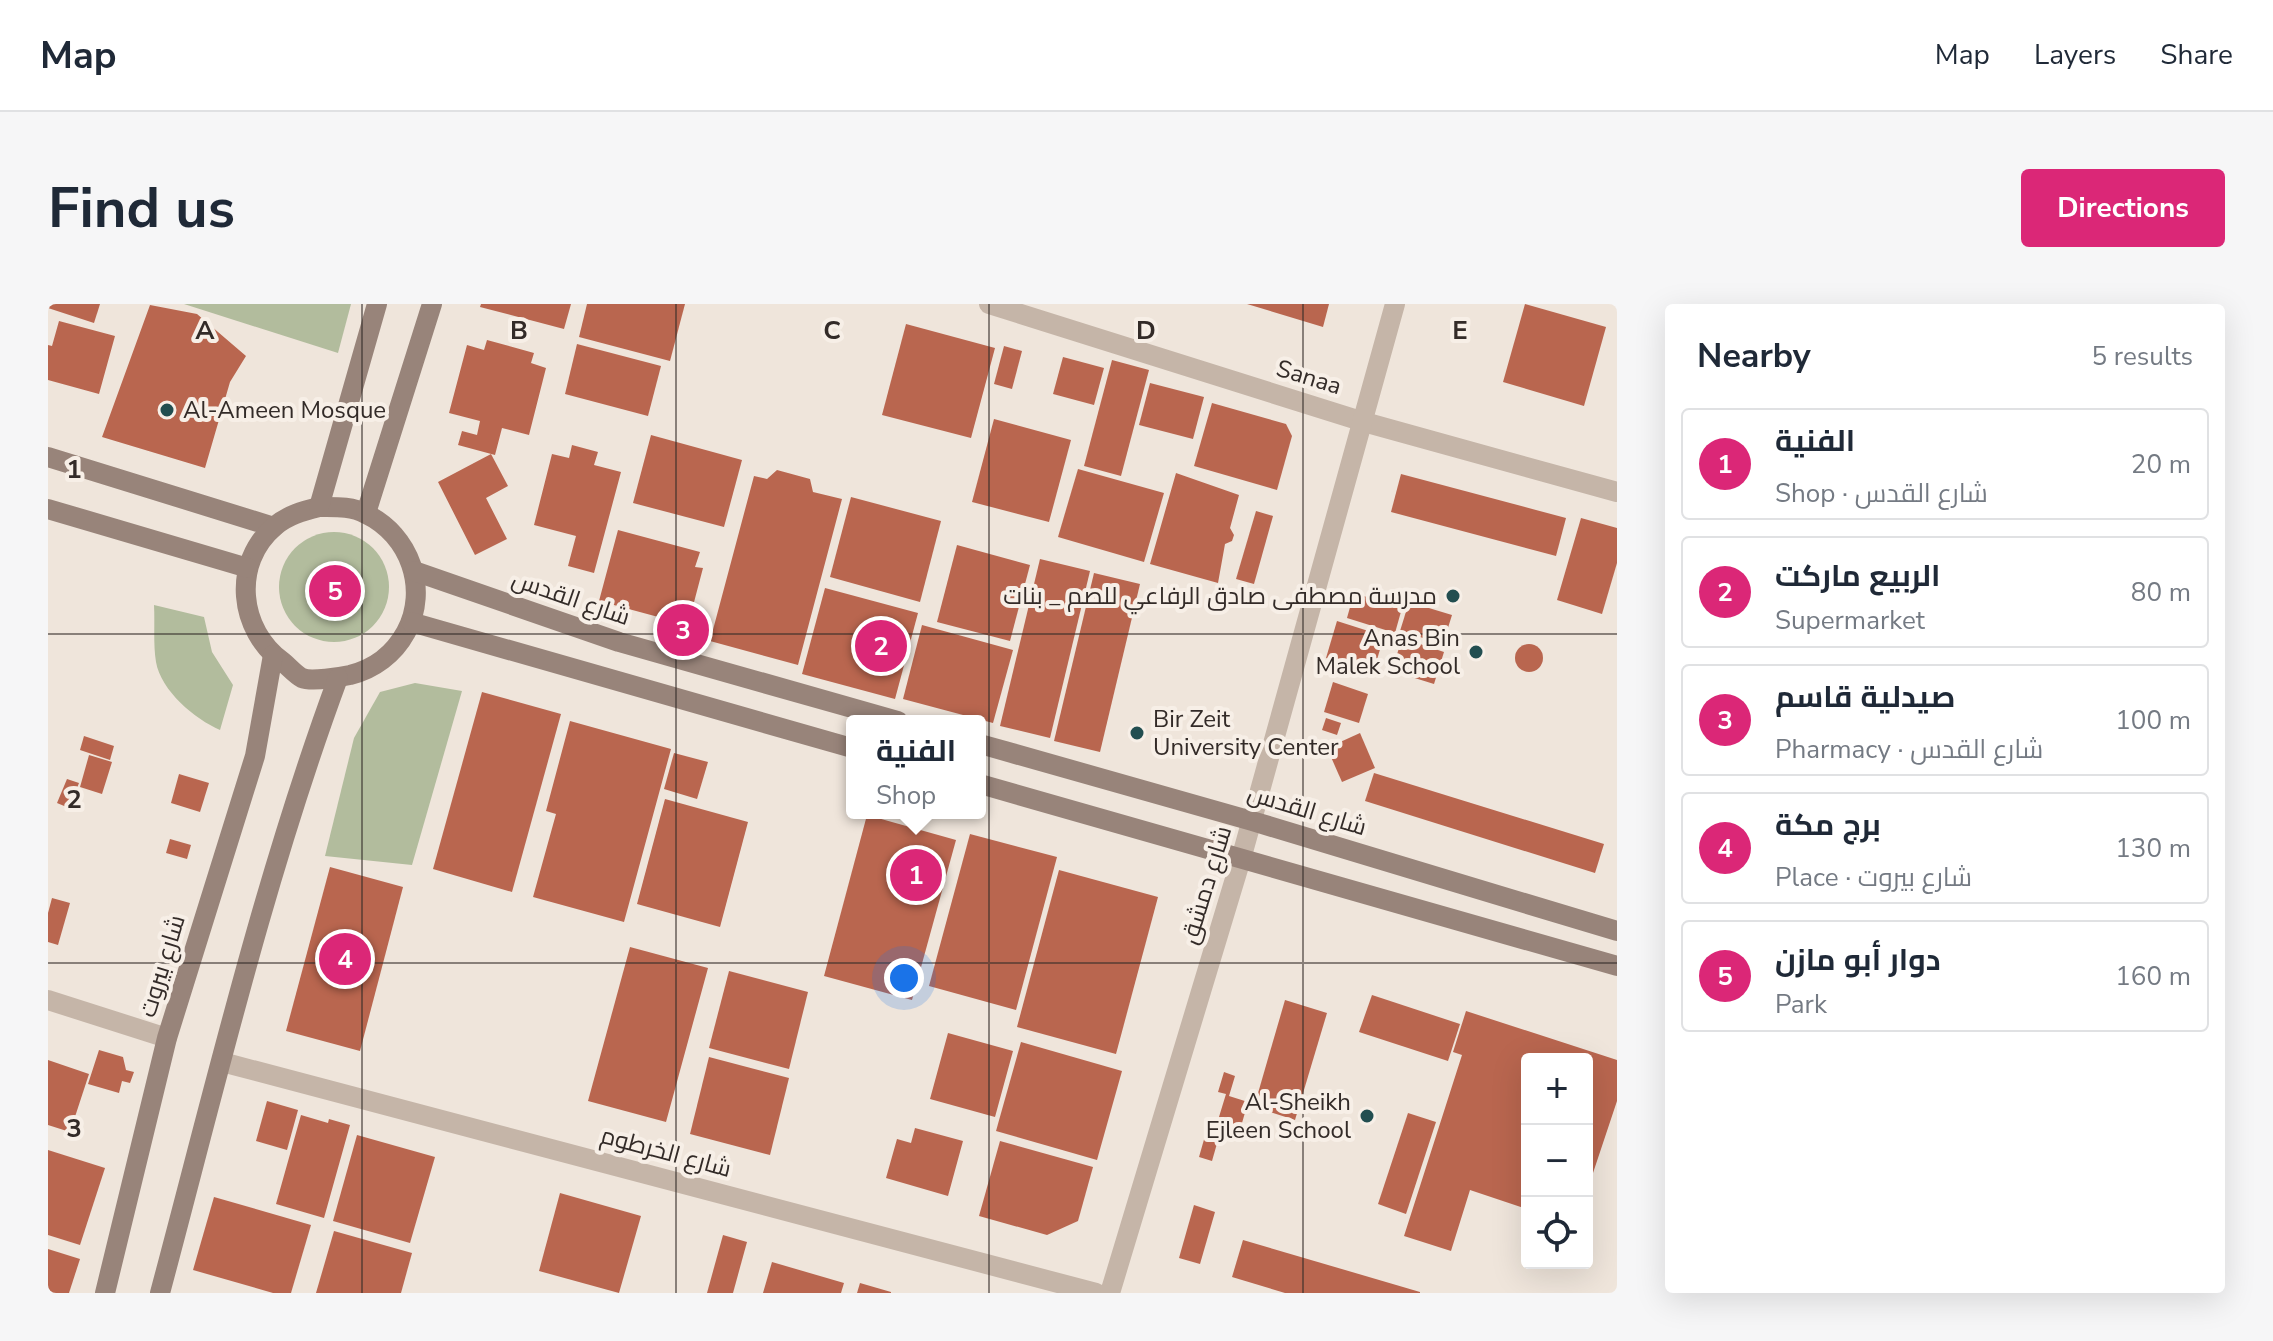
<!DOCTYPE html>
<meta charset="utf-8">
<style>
:root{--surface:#fff;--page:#f6f6f7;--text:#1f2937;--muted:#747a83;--line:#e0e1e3;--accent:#db2777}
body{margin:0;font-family:"Nunito Sans",Cairo,sans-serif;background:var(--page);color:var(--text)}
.controls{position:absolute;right:24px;bottom:24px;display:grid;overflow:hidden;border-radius:8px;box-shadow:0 8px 32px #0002}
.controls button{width:72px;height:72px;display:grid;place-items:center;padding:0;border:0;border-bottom:2px solid var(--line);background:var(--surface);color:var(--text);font:40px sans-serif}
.you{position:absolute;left:856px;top:674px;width:28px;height:28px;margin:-20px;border:6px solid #fff;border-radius:50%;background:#1a73e8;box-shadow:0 0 0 12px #1a73e833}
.badge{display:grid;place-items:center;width:52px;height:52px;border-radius:50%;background:var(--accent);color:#fff;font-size:26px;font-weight:700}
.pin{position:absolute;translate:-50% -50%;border:4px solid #fff;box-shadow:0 2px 8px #0006}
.popup{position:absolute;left:798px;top:411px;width:140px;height:104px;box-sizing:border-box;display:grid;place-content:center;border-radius:8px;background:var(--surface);filter:drop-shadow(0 2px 6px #0005);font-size:26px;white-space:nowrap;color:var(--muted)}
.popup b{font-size:30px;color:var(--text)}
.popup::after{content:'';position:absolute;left:50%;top:100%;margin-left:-16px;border:16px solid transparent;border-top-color:var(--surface)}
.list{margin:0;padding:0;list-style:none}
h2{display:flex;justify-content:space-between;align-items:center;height:104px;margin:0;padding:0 32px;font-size:34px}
h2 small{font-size:26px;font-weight:400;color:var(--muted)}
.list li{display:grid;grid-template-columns:52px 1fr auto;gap:24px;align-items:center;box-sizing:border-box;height:112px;margin:0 16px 16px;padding:0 16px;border:2px solid var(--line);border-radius:8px}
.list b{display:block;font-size:30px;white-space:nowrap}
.list p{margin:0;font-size:26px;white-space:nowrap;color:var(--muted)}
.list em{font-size:26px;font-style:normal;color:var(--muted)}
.icon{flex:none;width:44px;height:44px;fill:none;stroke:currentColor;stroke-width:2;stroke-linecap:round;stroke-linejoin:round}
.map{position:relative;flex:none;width:1569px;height:989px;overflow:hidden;border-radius:8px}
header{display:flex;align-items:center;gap:48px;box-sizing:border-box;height:112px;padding:0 40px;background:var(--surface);border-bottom:2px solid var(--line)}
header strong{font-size:38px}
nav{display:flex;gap:44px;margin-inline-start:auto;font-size:28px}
.intro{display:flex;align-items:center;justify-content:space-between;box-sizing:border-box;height:192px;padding:0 48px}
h1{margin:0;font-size:56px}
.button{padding:20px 36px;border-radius:8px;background:var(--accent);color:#fff;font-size:28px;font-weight:700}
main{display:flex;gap:48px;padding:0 48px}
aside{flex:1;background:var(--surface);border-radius:8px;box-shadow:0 8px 32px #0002}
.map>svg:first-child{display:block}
.green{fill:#b2bc9d}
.building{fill:#b9664f}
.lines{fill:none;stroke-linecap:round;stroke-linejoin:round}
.street{stroke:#c5b5a8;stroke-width:20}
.secondary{stroke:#98847a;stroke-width:20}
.grid{fill:none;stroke:#332b28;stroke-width:2;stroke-opacity:0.55}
.poi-dot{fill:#224e50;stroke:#f7efe7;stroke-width:3}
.labels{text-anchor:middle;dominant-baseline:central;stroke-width:8;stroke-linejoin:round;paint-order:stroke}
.street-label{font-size:24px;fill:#332b28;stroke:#f7efe7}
.poi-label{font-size:24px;fill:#332b28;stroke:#f7efe7;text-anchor:end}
.grid-label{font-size:26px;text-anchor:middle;font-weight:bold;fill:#332b28;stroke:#f7efe7;stroke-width:8;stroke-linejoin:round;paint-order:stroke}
</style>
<header>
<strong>Map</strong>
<nav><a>Map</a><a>Layers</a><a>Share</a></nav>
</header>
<div class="intro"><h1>Find us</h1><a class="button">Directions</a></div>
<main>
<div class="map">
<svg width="1569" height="989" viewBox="0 0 1569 989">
<rect width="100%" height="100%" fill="#efe5db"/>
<g class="green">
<polygon points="136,0 303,0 290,49"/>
<circle cx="286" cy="283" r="55"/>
<path d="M106,301L156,313L164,348L185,381L172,426C147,415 113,387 108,358C105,340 107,320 106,301Z"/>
<polygon points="367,379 414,387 364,561 277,552 306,434 332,388"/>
</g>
<g class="building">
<polygon points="0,0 52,0 46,19 0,4"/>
<polygon points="433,0 523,0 516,25 432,3"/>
<polygon points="539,0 637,0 622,57 531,33"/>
<polygon points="1199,0 1281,0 1275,23"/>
<polygon points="1477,0 1558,23 1536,102 1455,78"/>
<polygon points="102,1 149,10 198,52 182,78 157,164 54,133"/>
<polygon points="11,17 67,32 51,90 0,76 0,41 4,42"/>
<polygon points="858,20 947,44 923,134 834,111"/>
<polygon points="439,36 486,49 483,59 498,64 481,131 454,124 447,151 410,141 414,127 429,131 432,117 401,109 419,41 436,46"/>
<polygon points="529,40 613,62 600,112 517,90"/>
<polygon points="956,42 974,47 964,85 946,80"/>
<polygon points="1015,53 1056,64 1046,101 1005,90"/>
<polygon points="1064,56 1101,66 1073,172 1036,162"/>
<polygon points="1102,79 1156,93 1145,135 1091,121"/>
<polygon points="1164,99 1238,120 1244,132 1229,186 1146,162"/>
<polygon points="946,115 1023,136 1001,218 924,198"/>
<polygon points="603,131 694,156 676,223 585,199"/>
<polygon points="524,141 550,148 546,161 573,168 546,269 520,262 528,232 486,221 504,150 521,154"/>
<polygon points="443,150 460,182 438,194 459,235 427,251 390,178"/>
<polygon points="1030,165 1116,189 1096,258 1010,233"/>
<polygon points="729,166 762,175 765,188 794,195 750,361 662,337 706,172 719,175"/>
<polygon points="1128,169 1191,191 1182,224 1186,231 1184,237 1177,240 1170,279 1102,260"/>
<polygon points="1353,170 1518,214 1508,252 1343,208"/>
<polygon points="803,193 893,217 872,298 782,273"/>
<polygon points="1208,207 1225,212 1206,280 1188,275"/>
<polygon points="1533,214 1569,224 1569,259 1554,310 1509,296"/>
<polygon points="570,226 652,248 647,263 655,264 640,321 551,297"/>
<polygon points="909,241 982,261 962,337 889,318"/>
<polygon points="992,255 1042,267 1002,434 952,422"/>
<polygon points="1046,269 1092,280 1052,448 1006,437"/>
<polygon points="777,284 870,309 847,395 754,370"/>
<polygon points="1306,289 1354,304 1347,329 1299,314"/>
<polygon points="1361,298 1404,311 1395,340 1352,327"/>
<polygon points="1289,317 1336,332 1325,369 1278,354"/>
<polygon points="874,321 965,346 945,419 855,395"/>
<polygon points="1354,334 1396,348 1386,380 1344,367"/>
<circle cx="1481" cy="354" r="14"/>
<polygon points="1285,378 1320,390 1311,419 1276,408"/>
<polygon points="434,388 513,410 464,588 385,565"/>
<polygon points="1278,414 1293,419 1289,431 1274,426"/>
<polygon points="522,417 623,445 576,618 485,593 508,510 498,507"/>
<polygon points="1312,429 1327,464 1294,478 1279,444"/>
<polygon points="36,432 66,442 62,456 32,446"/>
<polygon points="626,449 660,458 649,495 616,485"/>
<polygon points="41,451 64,458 54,490 32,483"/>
<polygon points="1326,469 1556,540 1547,569 1317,497"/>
<polygon points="131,470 161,479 152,508 123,499"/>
<polygon points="19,475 31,479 21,504 9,499"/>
<polygon points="617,495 700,518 672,623 589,600"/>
<polygon points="819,511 908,536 864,696 776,672"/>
<polygon points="922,530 1009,553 968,706 881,682"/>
<polygon points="122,535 143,541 139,555 118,549"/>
<polygon points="282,563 355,583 312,747 238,727"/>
<polygon points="1011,566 1110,593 1068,750 969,723"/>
<polygon points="4,594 22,599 10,641 0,638 0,609"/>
<polygon points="582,643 660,664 618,818 540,797"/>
<polygon points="681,667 760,688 741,765 661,744"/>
<polygon points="1324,691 1412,720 1400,757 1311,728"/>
<polygon points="1237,696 1279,709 1247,816 1206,803"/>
<polygon points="1418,707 1569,756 1569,797 1539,887 1539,755 1479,755 1479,905 1422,886 1403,947 1356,932 1414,751 1405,748"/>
<polygon points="900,729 965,747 947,813 882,795"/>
<polygon points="973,738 1074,767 1049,856 948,827"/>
<polygon points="51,746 75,753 78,766 86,768 82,779 74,777 71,789 40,780"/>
<polygon points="661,753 741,774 722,851 642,830"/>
<polygon points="0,756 41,770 22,828 0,821"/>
<polygon points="1176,768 1187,772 1181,792 1200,798 1190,833 1167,826 1178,790 1170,788"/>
<polygon points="219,797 250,806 239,846 208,837"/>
<polygon points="1360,809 1388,818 1358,910 1330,900"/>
<polygon points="253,811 280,819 281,815 302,821 276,914 228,900"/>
<polygon points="867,824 915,837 900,892 838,874 849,835 863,839"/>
<polygon points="309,831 387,853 362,939 285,917"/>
<polygon points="1157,832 1170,836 1164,857 1151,853"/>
<polygon points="952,837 1045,863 1030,917 999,931 931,912"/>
<polygon points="0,846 57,864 32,941 0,931"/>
<polygon points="512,889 593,912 571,989 491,967"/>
<polygon points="166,893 263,921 243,989 225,989 145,966"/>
<polygon points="1146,901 1167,908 1152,960 1131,954"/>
<polygon points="286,927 364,949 353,989 268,989"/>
<polygon points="675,931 699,938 685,989 659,989"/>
<polygon points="1195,936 1372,988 1372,989 1237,989 1184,973"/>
<polygon points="0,945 32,955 21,989 0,989"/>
<polygon points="724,958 796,979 793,989 715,989"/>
<polygon points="812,979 843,988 843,989 809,989"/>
</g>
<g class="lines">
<g class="street">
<polyline points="941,0 1316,118 1569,188"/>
<polyline points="0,696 119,734"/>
<polyline points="174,758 1048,989"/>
<polyline points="1062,989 1193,555 1347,0"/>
</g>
<g class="secondary">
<polyline points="0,153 226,223"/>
<path d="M271,203C287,203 304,202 318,210C362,231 381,285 358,328C346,350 326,365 302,371C292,373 263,378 254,374C248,371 241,363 235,358C191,327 183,259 227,222C240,211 255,207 271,203Z"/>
<polyline points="271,203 329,0"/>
<polyline points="0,205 200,264"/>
<polyline points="318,209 384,0"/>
<polyline points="366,267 571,338 850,417"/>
<polyline points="363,318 804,444"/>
<polyline points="932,440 1204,517 1569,627"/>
<polyline points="932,480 1569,662"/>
<polyline points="57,989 119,734 207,452 225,351"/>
<path d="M112,989C167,783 216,574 290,374"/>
</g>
</g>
<path class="grid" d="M314,0V989M628,0V989M941,0V989M1255,0V989M0,330H1569M0,659H1569"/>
<g class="poi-dot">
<circle cx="119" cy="106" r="8"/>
<circle cx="1405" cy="292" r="8"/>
<circle cx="1428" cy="348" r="8"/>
<circle cx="1089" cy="429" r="8"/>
<circle cx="1319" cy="812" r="8"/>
</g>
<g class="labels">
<g class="street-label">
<text transform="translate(1261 73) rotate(17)">Sanaa</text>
<text transform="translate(523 294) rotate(19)">شارع القدس</text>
<text transform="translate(1259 506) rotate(17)">شارع القدس</text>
<text transform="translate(1158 581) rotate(-73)">شارع دمشق</text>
<text transform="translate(114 662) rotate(-73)">شارع بيروت</text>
<text transform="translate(618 848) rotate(15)">شارع الخرطوم</text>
</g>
<g class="poi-label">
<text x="135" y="106" text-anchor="start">Al-Ameen Mosque</text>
<text x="1389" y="292">مدرسة مصطفى صادق الرفاعي للصم _ بنات</text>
<text x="1412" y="334">Anas Bin<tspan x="1412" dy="28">Malek School</tspan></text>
<text x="1105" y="415" text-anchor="start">Bir Zeit<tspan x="1105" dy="28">University Center</tspan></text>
<text x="1303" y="798">Al-Sheikh<tspan x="1303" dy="28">Ejleen School</tspan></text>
</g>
</g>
<g class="grid-label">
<text x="157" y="35">A</text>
<text x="471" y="35">B</text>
<text x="784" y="35">C</text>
<text x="1098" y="35">D</text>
<text x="1412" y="35">E</text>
<text x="26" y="174">1</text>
<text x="26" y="504">2</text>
<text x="26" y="833">3</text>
</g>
</svg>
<div class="controls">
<button>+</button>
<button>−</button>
<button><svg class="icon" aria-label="locate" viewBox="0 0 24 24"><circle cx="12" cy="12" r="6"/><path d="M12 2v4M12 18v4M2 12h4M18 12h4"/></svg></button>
</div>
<div class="you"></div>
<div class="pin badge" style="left:868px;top:571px">1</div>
<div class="popup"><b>الفنية</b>Shop</div>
<div class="pin badge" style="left:833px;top:342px">2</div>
<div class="pin badge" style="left:635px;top:326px">3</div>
<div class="pin badge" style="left:297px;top:655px">4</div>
<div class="pin badge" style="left:287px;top:287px">5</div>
</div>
<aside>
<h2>Nearby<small>5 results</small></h2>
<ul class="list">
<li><span class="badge">1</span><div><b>الفنية</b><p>Shop · شارع القدس</p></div><em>20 m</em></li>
<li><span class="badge">2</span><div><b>الربيع ماركت</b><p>Supermarket</p></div><em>80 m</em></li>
<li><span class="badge">3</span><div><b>صيدلية قاسم</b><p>Pharmacy · شارع القدس</p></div><em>100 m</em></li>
<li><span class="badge">4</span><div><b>برج مكة</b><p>Place · شارع بيروت</p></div><em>130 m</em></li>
<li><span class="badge">5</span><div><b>دوار أبو مازن</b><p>Park</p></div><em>160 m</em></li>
</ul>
</aside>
</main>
